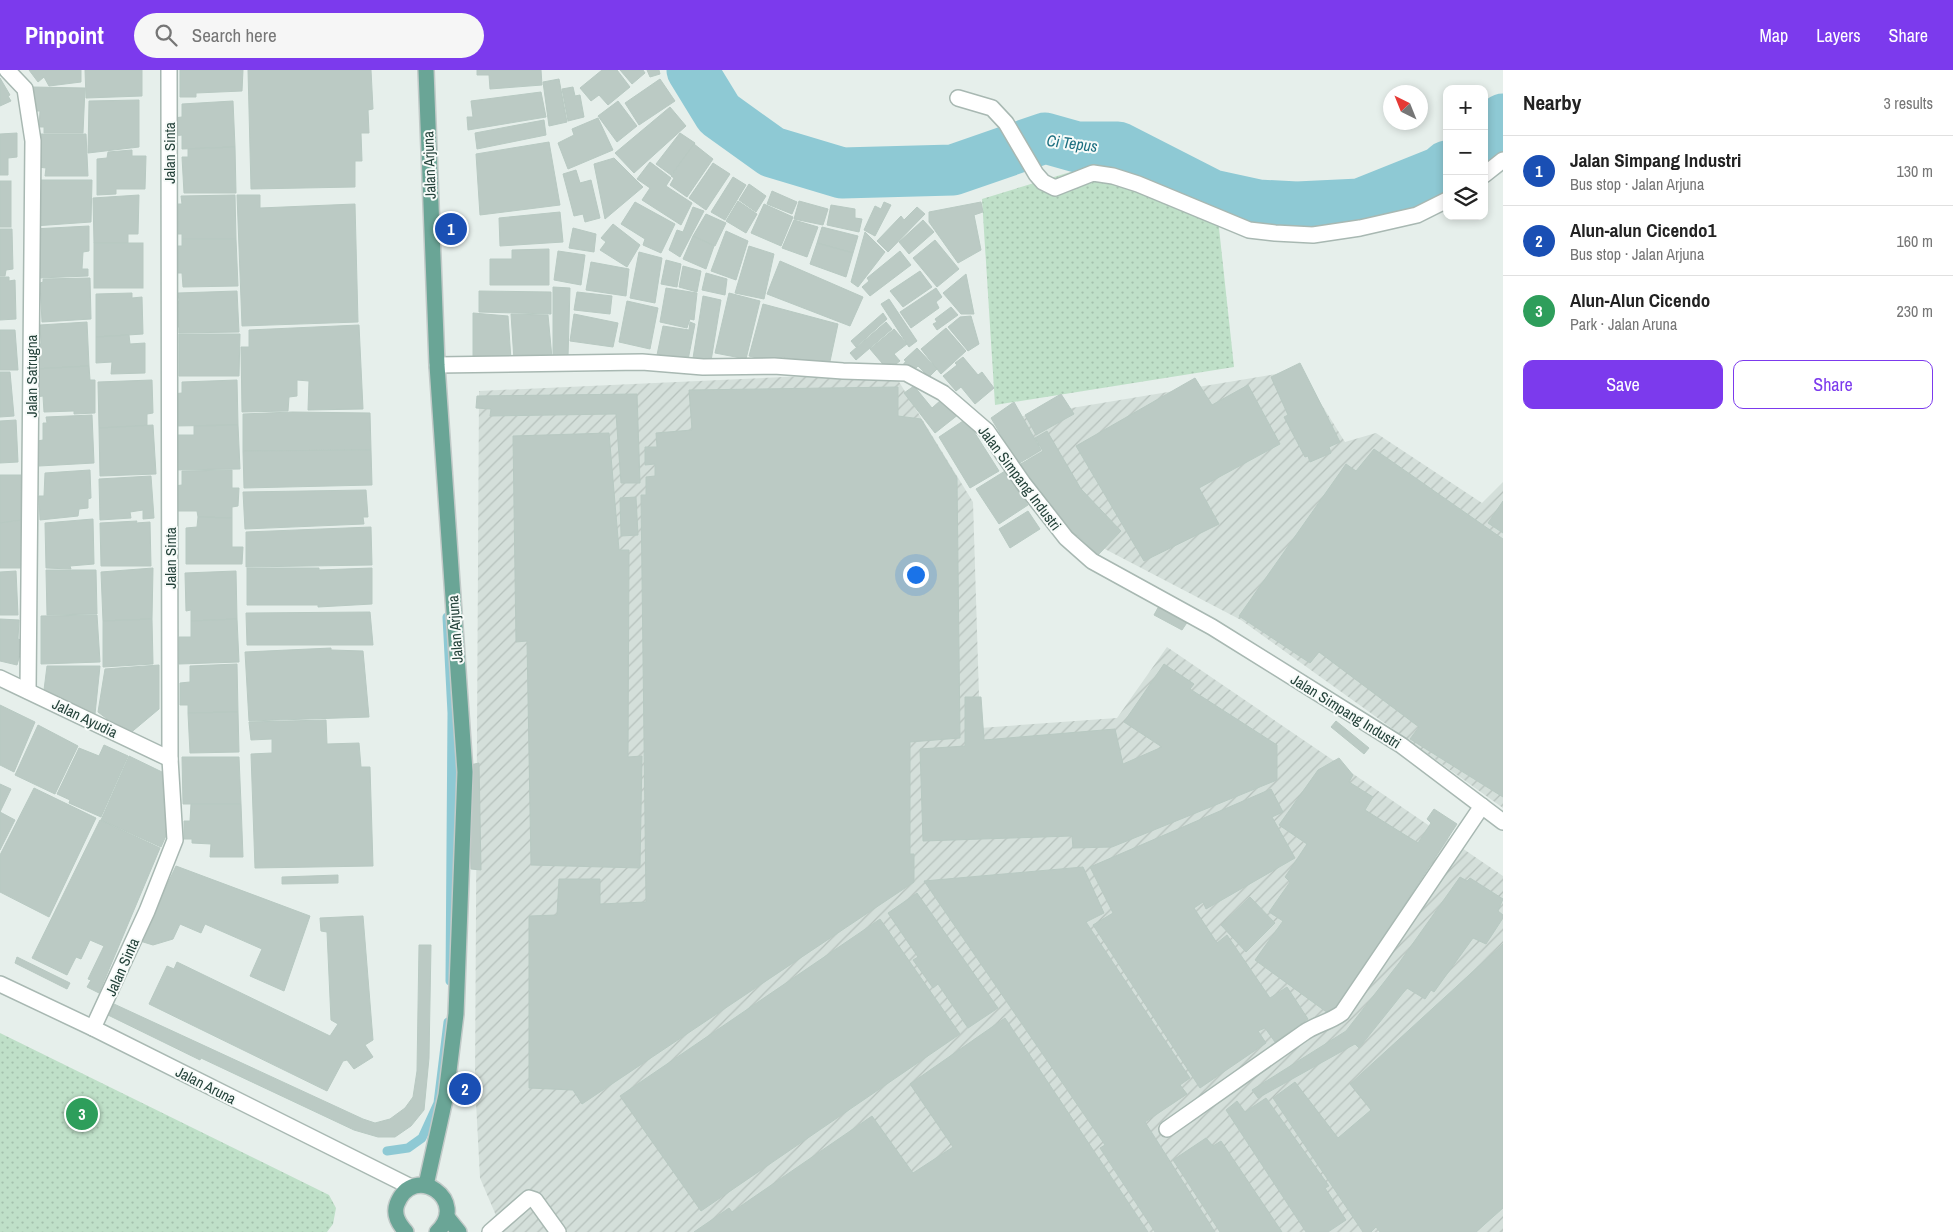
<!DOCTYPE html>
<meta charset="utf-8">
<style>
:root{--surface:#fff;--page:#f6f6f6;--text:#222;--muted:#767676;--line:#e0e0e0;--accent:#7c3aed}
body{margin:0;font-family:"Archivo Narrow",sans-serif;background:var(--page);color:var(--text)}
.controls{position:absolute;right:15px;top:15px;display:grid;overflow:hidden;border-radius:10px;box-shadow:0 2px 8px #0003}
.controls button{width:45px;height:45px;display:grid;place-items:center;padding:0;border:0;border-bottom:1px solid var(--line);background:var(--surface);color:var(--text);font:25px sans-serif}
.compass{position:absolute;left:1383px;top:15px;width:45px;height:45px;border-radius:50%;background:var(--surface);box-shadow:0 2px 8px #0003;rotate:317deg}
.you{position:absolute;left:915px;top:504px;width:18px;height:18px;margin:-12px;border:4px solid #fff;border-radius:50%;background:#1a73e8;box-shadow:0 0 0 8px #1a73e833}
.badge{display:grid;place-items:center;width:32px;height:32px;border-radius:50%;background:var(--accent);color:#fff;font-size:16px;font-weight:700}
.pin{position:absolute;translate:-50% -50%;border:2px solid #fff;box-shadow:0 1px 5px #0006}
.list{margin:0;padding:0;list-style:none}
h2{display:flex;justify-content:space-between;align-items:center;height:65px;margin:0;padding:0 20px;font-size:21px}
h2 small{font-size:16px;font-weight:400;color:var(--muted)}
.list li{display:grid;grid-template-columns:32px 1fr auto;gap:15px;align-items:center;box-sizing:border-box;height:70px;padding:0 20px;border-top:1px solid var(--line)}
.list b{display:block;font-size:19px;white-space:nowrap}
.list p{margin:0;font-size:16px;white-space:nowrap;color:var(--muted)}
.list em{font-size:16px;font-style:normal;color:var(--muted)}
.actions{display:flex;gap:10px;padding:15px 20px}
.actions a{flex:1;padding:11px 0;border:1px solid var(--accent);border-radius:10px;text-align:center;font-size:18px;color:var(--accent)}
.actions .main{background:var(--accent);color:#fff}
.icon{flex:none;width:28px;height:28px;fill:none;stroke:currentColor;stroke-width:2;stroke-linecap:round;stroke-linejoin:round}
.map{position:relative;flex:none;width:1503px;height:1162px;overflow:hidden}
header{display:flex;align-items:center;gap:30px;box-sizing:border-box;height:70px;padding:0 25px;background:var(--accent);color:#fff}
header strong{font-size:24px}
nav{display:flex;gap:28px;margin-inline-start:auto;font-size:18px}
.search{width:350px;height:45px;background:var(--page);display:flex;align-items:center;gap:12px;box-sizing:border-box;padding:0 18px;border-radius:28px;color:var(--muted);font-size:19px}
main{display:flex}
aside{flex:1;background:var(--surface)}
.map>svg:first-child{display:block}
.industrial{fill:url(#industrial-furrows)}
.grass{fill:url(#grass-dots)}
.lines{fill:none;stroke-linecap:round;stroke-linejoin:round}
.stream{stroke:#8ec9d4;stroke-width:9}
.river{stroke:#8ec9d4;stroke-width:51}
.building{fill:#bbcac4;stroke:#b8c9c2}
.minor-casing{stroke:#a8b8b2;stroke-width:18}
.major-casing{stroke:#c2cac8;stroke-width:18}
.minor{stroke:#fff;stroke-width:15}
.major{stroke:#6aa596;stroke-width:15}
.labels{text-anchor:middle;dominant-baseline:central;stroke-width:4;stroke-linejoin:round;paint-order:stroke}
.street-label{font-size:15px;fill:#24423a;stroke:#f7fbf9}
.water-label{font-size:16px;font-style:italic;fill:#1c6f80;stroke:#f7fbf9}
</style>
<header>
<strong>Pinpoint</strong>
<div class="search"><svg class="icon" aria-label="search" viewBox="0 0 24 24"><circle cx="10" cy="10" r="6"/><path d="M15 15l6 6"/></svg>Search here</div>
<nav><a>Map</a><a>Layers</a><a>Share</a></nav>
</header>
<main>
<div class="map">
<svg width="1503" height="1162" viewBox="0 0 1503 1162">
<defs>
<pattern id="industrial-furrows" width="10" height="10" patternUnits="userSpaceOnUse" patternTransform="scale(1.25)"><rect width="10" height="10" fill="#d4dfda"/><path d="M-1 1l2-2M0 10L10 0M9 11l2-2" fill="none" stroke="#b6c1bc"/></pattern>
<pattern id="grass-dots" width="8" height="8" patternUnits="userSpaceOnUse" patternTransform="scale(1.25)"><rect width="8" height="8" fill="#bfe0c8"/><path d="M2 2h.1M6 6h.1" fill="none" stroke="#a4c1ad" stroke-width="1.8" stroke-linecap="round"/></pattern>
</defs>
<rect width="100%" height="100%" fill="#e6efeb"/>
<g class="industrial">
<polygon points="1300,300 1345,372 1376,363 1482,433 1503,412 1503,738 1241,550 1101,477 1065,440 999,350"/>
<polygon points="893,302 973,432 980,658 1117,648 1167,577 1503,806 1503,1162 503,1162 480,1108 475,1013 479,321"/>
</g>
<g class="grass">
<polygon points="1116,97 1218,149 1234,297 995,335 982,129 1077,100"/>
<polygon points="0,963 329,1125 336,1138 333,1154 327,1162 0,1162"/>
</g>
<g class="lines">
<g class="stream">
<polyline points="447,547 452,643 450,911"/>
<polyline points="387,1081 408,1078 422,1068 438,1033 448,952"/>
</g>
<g class="river">
<polyline points="692,0 719,44 772,82 842,103 953,100 1045,68 1077,77 1118,77 1212,125 1258,135 1297,137 1360,134 1440,102 1447,96"/>
<polyline points="1484,66 1503,49"/>
</g>
</g>
<g class="building">
<polygon points="29,0 81,0 81,12 49,16 44,7 38,12"/>
<polygon points="85,0 142,0 142,26 86,28"/>
<polygon points="180,0 243,0 242,21 196,23 196,27 180,27"/>
<polygon points="248,0 371,0 373,39 368,40 369,63 361,63 362,91 355,91 355,117 251,119"/>
<polygon points="477,0 541,0 542,15 490,19 489,5 477,5"/>
<polygon points="602,0 617,0 630,17 608,35 599,25 591,31 580,18"/>
<polygon points="620,0 643,0 645,3 632,14"/>
<polygon points="647,0 659,0 660,4 650,7"/>
<polygon points="0,8 10,25 8,26 11,31 0,36"/>
<polygon points="559,9 567,52 549,56 543,12"/>
<polygon points="660,9 675,31 639,55 625,33"/>
<polygon points="32,17 85,18 83,63 44,63 44,57 39,57 40,41 32,41"/>
<polygon points="573,17 575,26 580,25 584,47 568,51 562,19"/>
<polygon points="541,22 546,47 468,60 467,47 473,47 471,31"/>
<polygon points="139,30 139,77 88,83 89,31"/>
<polygon points="233,31 235,77 182,79 182,65 174,66 173,48 182,47 182,34"/>
<polygon points="618,31 637,56 617,72 598,46"/>
<polygon points="670,37 686,56 634,103 615,83"/>
<polygon points="598,48 613,80 568,99 558,73 574,65 572,59"/>
<polygon points="544,50 546,65 477,79 475,63"/>
<polygon points="17,63 17,87 8,88 8,105 0,105 0,64"/>
<polygon points="680,63 695,73 671,105 656,94"/>
<polygon points="39,64 86,64 88,106 45,106 46,98 38,97"/>
<polygon points="549,72 560,135 480,145 476,84"/>
<polygon points="694,74 713,89 687,127 670,115 674,108 671,106"/>
<polygon points="235,77 236,123 184,123 182,87 188,87 188,79"/>
<polygon points="132,80 132,86 146,86 145,119 116,119 116,124 97,125 97,89 107,88 108,82"/>
<polygon points="614,88 643,117 605,149 594,94"/>
<polygon points="650,92 671,108 666,116 692,133 681,155 642,130 650,118 637,109"/>
<polygon points="713,93 730,104 706,140 689,128"/>
<polygon points="576,100 580,113 591,110 600,148 585,152 583,144 574,146 563,104"/>
<polygon points="733,107 746,115 725,150 711,142"/>
<polygon points="34,110 92,110 91,152 34,156"/>
<rect x="0" y="111" width="11" height="46"/>
<polygon points="749,114 766,126 756,142 739,130"/>
<polygon points="772,121 797,132 792,144 767,134"/>
<polygon points="139,125 138,164 128,164 128,173 94,173 93,128"/>
<polygon points="235,125 236,169 182,169 182,164 174,164 174,134 182,134 181,126"/>
<polygon points="237,125 260,125 260,138 355,134 358,252 242,256"/>
<polygon points="738,131 757,144 746,163 726,151"/>
<polygon points="799,131 828,139 823,155 794,149"/>
<polygon points="635,132 675,154 661,183 643,175 645,169 621,154"/>
<polygon points="884,132 891,135 875,166 864,160 875,136 881,139"/>
<polygon points="981,132 983,142 974,145 981,180 958,193 929,152 929,142"/>
<polygon points="764,134 793,147 781,176 751,163"/>
<polygon points="831,135 855,139 855,148 862,149 859,162 827,155"/>
<polygon points="693,137 704,141 680,187 669,180 677,160 683,162"/>
<polygon points="917,137 925,144 888,182 877,171 901,146 904,150"/>
<polygon points="560,142 563,172 500,176 499,148"/>
<polygon points="706,144 726,153 715,176 693,166"/>
<polygon points="794,150 818,157 807,187 782,178"/>
<polygon points="923,150 934,162 909,184 899,172"/>
<polygon points="613,154 640,175 627,197 600,180 606,172 601,168"/>
<polygon points="89,156 89,181 83,182 82,199 88,199 88,206 39,208 33,159"/>
<polygon points="822,157 858,166 853,183 817,173"/>
<polygon points="573,158 596,164 594,182 569,178"/>
<polygon points="0,159 12,159 13,199 6,200 5,206 0,206"/>
<polygon points="726,161 748,171 736,210 711,201"/>
<polygon points="865,162 885,182 858,217 851,212"/>
<polygon points="693,166 714,176 706,199 683,189"/>
<polygon points="182,169 236,169 238,216 183,217 182,203 175,203 174,176 182,176"/>
<polygon points="935,170 959,199 937,217 913,188"/>
<rect x="94" y="173" width="49" height="45"/>
<polygon points="817,173 853,183 846,207 810,194"/>
<polygon points="749,176 774,184 764,229 735,223"/>
<polygon points="549,179 549,215 490,215 490,189 512,189 512,180"/>
<polygon points="558,181 585,185 581,215 554,210"/>
<polygon points="900,181 911,195 870,226 862,217 869,211 867,208"/>
<polygon points="639,182 662,188 655,233 630,228"/>
<polygon points="666,190 681,194 677,217 661,214"/>
<polygon points="780,191 863,227 850,256 767,224"/>
<polygon points="591,192 629,199 626,226 586,220"/>
<polygon points="683,196 701,201 697,222 679,217"/>
<polygon points="920,201 932,217 903,237 890,221"/>
<polygon points="706,203 727,209 725,225 702,220"/>
<polygon points="966,204 974,244 961,244 943,223"/>
<polygon points="0,207 9,207 9,211 15,210 16,249 0,250"/>
<polygon points="90,208 91,249 42,252 40,213 43,212 43,209"/>
<polygon points="553,217 570,218 568,287 553,286"/>
<polygon points="666,218 697,223 694,250 690,249 687,258 660,252"/>
<polygon points="936,218 942,227 936,232 939,238 911,258 900,242"/>
<polygon points="237,221 239,262 179,263 179,257 171,257 170,231 179,231 178,223"/>
<polygon points="479,221 551,222 551,244 479,242"/>
<polygon points="577,222 612,226 610,244 574,240"/>
<polygon points="132,223 132,228 142,227 143,264 96,267 96,224"/>
<polygon points="729,223 760,231 746,289 715,283"/>
<polygon points="703,226 721,230 711,291 693,288"/>
<polygon points="889,229 917,271 909,277 881,234"/>
<polygon points="627,231 658,238 650,279 619,272"/>
<polygon points="763,234 838,254 829,296 782,287 781,294 749,286"/>
<polygon points="951,237 958,245 937,260 933,254 937,252 935,249"/>
<polygon points="473,243 508,246 511,290 473,288"/>
<polygon points="883,243 887,249 856,277 851,271"/>
<polygon points="511,244 548,245 552,288 514,290"/>
<polygon points="574,244 618,253 613,277 570,271"/>
<polygon points="971,246 979,274 968,281 948,257 960,247"/>
<polygon points="87,252 89,296 35,299 34,274 41,274 40,255"/>
<polygon points="690,252 695,254 688,290 657,285 663,256 689,260"/>
<polygon points="886,252 892,259 856,290 850,283"/>
<polygon points="359,255 363,339 308,340 309,311 297,310 297,326 289,327 288,341 242,342 241,277 249,277 249,260"/>
<polygon points="946,258 966,281 941,304 921,279"/>
<polygon points="894,259 907,274 894,284 900,291 888,300 870,279"/>
<polygon points="0,260 15,260 18,300 0,300"/>
<polygon points="179,264 240,264 239,306 179,306"/>
<polygon points="129,265 130,274 145,273 145,303 111,304 112,292 96,293 96,267"/>
<polygon points="917,278 937,299 929,307 918,296 910,304 902,296 906,291 904,290"/>
<polygon points="963,287 978,305 982,302 994,318 975,334 961,317 956,321 943,306 957,295 955,293"/>
<polygon points="1300,293 1340,372 1329,377 1331,383 1310,392 1308,386 1305,387 1284,347 1288,345 1271,307"/>
<polygon points="89,296 90,310 95,310 95,343 74,344 74,341 44,342 43,326 36,327 35,299"/>
<polygon points="0,302 10,302 14,346 0,347"/>
<polygon points="1195,308 1212,335 1248,315 1280,374 1199,418 1219,454 1144,491 1076,376"/>
<polygon points="152,310 153,343 147,344 147,356 99,358 98,312"/>
<polygon points="237,310 238,355 173,356 172,324 182,323 182,312"/>
<polygon points="914,316 932,338 941,330 947,337 950,334 959,344 935,363 904,323"/>
<polygon points="898,317 898,346 921,349 957,408 960,668 910,672 910,784 914,784 914,812 582,1034 573,1020 529,1018 529,846 557,845 559,809 600,809 600,834 646,832 641,425 646,425 646,407 655,406 655,394 645,395 645,377 657,377 656,363 692,360 689,320"/>
<polygon points="637,324 640,413 621,413 616,344 490,346 491,339 476,338 477,326"/>
<polygon points="1061,324 1074,344 1036,365 1025,345"/>
<polygon points="1014,332 1041,380 1018,394 991,348"/>
<polygon points="292,342 370,343 371,380 243,381 243,344"/>
<polygon points="92,345 94,393 39,396 37,371 43,370 43,353 47,353 46,347"/>
<polygon points="966,349 999,401 970,418 939,367"/>
<polygon points="16,350 18,392 0,393 0,351"/>
<polygon points="153,355 156,404 100,406 99,358"/>
<polygon points="238,355 240,399 173,400 173,365 194,365 194,356"/>
<polygon points="1047,361 1081,419 1121,461 1098,485 1077,465 1075,468 1040,430 1019,395 1043,381 1035,368"/>
<polygon points="609,363 619,480 629,480 628,687 642,686 640,798 531,795 527,571 516,572 513,366"/>
<polygon points="1374,379 1503,469 1503,727 1410,669 1419,657 1319,582 1310,593 1239,546 1346,394 1356,401"/>
<polygon points="371,380 372,415 244,418 243,381"/>
<polygon points="90,400 91,428 88,429 88,438 79,439 78,446 40,450 39,426 44,426 45,403"/>
<polygon points="232,400 232,418 239,418 238,436 232,437 232,448 198,447 197,441 174,441 174,416 182,415 182,401"/>
<polygon points="1005,401 1028,435 999,454 976,419"/>
<polygon points="0,405 21,405 21,450 0,453"/>
<polygon points="151,406 154,448 143,449 143,440 130,442 131,448 100,450 99,409"/>
<polygon points="366,420 368,447 363,447 364,454 245,459 243,422"/>
<polygon points="636,427 638,465 621,466 620,428"/>
<polygon points="1503,431 1503,463 1488,453"/>
<polygon points="1028,441 1040,459 1010,478 999,459"/>
<polygon points="198,447 232,448 232,477 243,477 242,494 186,494 186,458 197,457"/>
<polygon points="93,449 94,494 70,496 71,499 46,498 45,453"/>
<polygon points="22,450 24,498 0,498 0,453"/>
<polygon points="137,451 136,453 150,452 151,496 101,496 100,453"/>
<polygon points="371,457 372,495 246,497 246,462"/>
<polygon points="153,498 152,549 103,551 101,502"/>
<polygon points="247,498 319,498 319,500 372,498 372,534 318,537 318,535 247,535"/>
<polygon points="46,500 96,500 97,544 47,545"/>
<polygon points="16,501 18,545 0,545 0,502"/>
<polygon points="236,501 237,549 191,551 191,540 186,541 185,503"/>
<polygon points="1159,536 1188,551 1182,560 1154,545"/>
<polygon points="370,542 373,575 247,575 246,543"/>
<polygon points="97,545 100,592 41,594 41,546"/>
<polygon points="0,549 19,550 18,569 24,571 17,595 0,591"/>
<polygon points="152,549 153,594 103,597 103,551"/>
<polygon points="237,549 239,592 179,594 179,567 191,567 191,551"/>
<polygon points="331,578 331,580 363,581 369,647 249,651 245,582"/>
<polygon points="237,594 238,642 188,643 188,635 180,635 180,613 190,612 190,596"/>
<polygon points="1164,594 1194,614 1190,619 1277,675 1277,710 1112,777 1073,778 1072,766 923,771 920,679 965,676 965,627 981,627 984,670 1115,659 1123,694 1162,677 1124,652"/>
<polygon points="159,595 159,639 128,665 98,642 105,599"/>
<polygon points="47,596 100,596 95,644 84,641 44,620"/>
<polygon points="0,635 35,652 14,702 0,695"/>
<polygon points="238,642 239,682 190,683 188,643"/>
<polygon points="326,650 327,674 359,673 361,697 370,697 373,796 255,798 251,684 272,683 272,669 251,670 249,652"/>
<polygon points="1336,651 1369,678 1364,684 1331,657"/>
<polygon points="38,655 78,676 55,724 15,705"/>
<polygon points="104,675 128,686 101,747 69,733 70,730 57,724 79,678 99,686"/>
<polygon points="129,686 162,702 168,761 161,777 101,750"/>
<polygon points="182,687 239,687 241,734 183,734"/>
<polygon points="1339,688 1353,705 1349,712 1373,727 1365,740 1418,773 1431,753 1427,749 1434,739 1457,754 1332,946 1255,890 1283,851 1269,842 1290,812 1285,807 1307,774 1279,755 1318,700"/>
<polygon points="479,693 481,800 471,799 469,714 470,695"/>
<polygon points="0,714 11,719 0,742"/>
<polygon points="34,718 96,748 49,847 0,822 0,785"/>
<polygon points="1271,719 1283,742 1272,747 1295,788 1206,839 1203,832 1194,838 1217,873 1227,865 1270,928 1287,917 1308,949 1275,972 1265,958 1258,961 1266,973 1200,1018 1093,855 1113,843 1090,797"/>
<polygon points="191,734 241,734 243,787 210,787 211,774 192,773 192,769 184,769 184,751 190,751"/>
<polygon points="0,742 15,750 0,780"/>
<polygon points="100,750 160,778 99,923 87,917 91,910 88,909 104,876 90,870 81,889 76,887 67,905 32,888"/>
<polygon points="176,796 310,846 284,921 250,906 262,879 205,854 201,863 180,854 173,869 153,875 140,871"/>
<polygon points="1083,797 1104,843 1086,852 1190,1008 1180,1015 1187,1024 1145,1052 1215,1162 1155,1162 1100,1078 1105,1075 924,811"/>
<polygon points="338,805 338,813 282,814 282,807"/>
<polygon points="1460,807 1467,811 1470,808 1503,829 1498,841 1503,845 1503,848 1486,874 1473,868 1434,922 1431,920 1425,929 1407,918 1359,978 1355,974 1258,1028 1252,1020 1346,961 1399,893"/>
<polygon points="917,823 998,938 968,958 938,914 933,918 913,890 918,887 888,843"/>
<polygon points="1250,827 1275,853 1246,882 1221,855"/>
<polygon points="363,846 373,970 365,975 373,987 354,999 347,990 343,991 327,1021 149,934 167,896 174,899 177,892 330,966 338,954 331,950 327,862 321,861 320,848"/>
<polygon points="880,849 960,964 701,1141 620,1026"/>
<polygon points="1503,874 1503,1138 1476,1162 1380,1162 1376,1157 1371,1162 1363,1162 1273,1028 1295,1012 1338,1068 1371,1040 1350,1014"/>
<polygon points="419,875 431,875 429,988 424,1040 411,1056 395,1067 378,1067 354,1060 201,988 200,990 108,945 114,934 363,1049 375,1053 390,1049 405,1038 413,1027 417,1001"/>
<polygon points="17,887 70,913 67,919 15,893"/>
<polygon points="1005,948 1148,1162 694,1162 729,1138 732,1142 872,1046 913,1103 953,1077 910,1014"/>
<polygon points="1266,1028 1329,1116 1325,1118 1346,1150 1328,1162 1306,1162 1226,1040 1237,1031 1245,1042"/>
<polygon points="1206,1068 1213,1076 1221,1071 1282,1162 1220,1162 1173,1090"/>
</g>
<g class="lines">
<defs>
<g id="minor">
<polyline points="7,0 25,19 33,71 28,621"/>
<polyline points="958,28 992,38 1006,53 1036,104 1043,112 1055,118 1093,103 1113,106 1138,114 1249,160 1275,163 1313,165 1360,158 1417,145 1447,130"/>
<polyline points="1484,105 1503,90"/>
<polyline points="437,295 642,292 703,297 774,296 843,301 906,303 943,323 987,361 1023,413 1066,468 1092,491 1212,557 1401,675 1503,752"/>
<polyline points="0,608 170,689"/>
<polyline points="0,914 93,958 411,1117"/>
<polyline points="93,958 147,841 175,770 170,689 169,0"/>
<path d="M1167,1059L1305,962C1317,954 1330,952 1342,943L1482,736"/>
<polyline points="490,1162 529,1128 535,1130 558,1162"/>
</g>
<g id="major">
<polyline points="426,0 437,295 465,702 456,944 446,1025 426,1115"/>
<polyline points="447,1147 459,1162"/>
<path d="M406,1162C399,1154 393,1145 397,1134C414,1091 470,1131 437,1162"/>
</g>
</defs>
<use href="#minor" class="minor-casing"/>
<use href="#major" class="major-casing"/>
<use href="#minor" class="minor"/>
<use href="#major" class="major"/>
</g>
<g class="labels">
<g class="street-label">
<text transform="translate(169 83) rotate(-90)">Jalan Sinta</text>
<text transform="translate(429 95) rotate(-92)">Jalan Arjuna</text>
<text transform="translate(31 306) rotate(-90)">Jalan Satrugna</text>
<text transform="translate(1020 408) rotate(53)">Jalan Simpang Industri</text>
<text transform="translate(170 488) rotate(-90)">Jalan Sinta</text>
<text transform="translate(455 559) rotate(-94)">Jalan Arjuna</text>
<text transform="translate(1346 641) rotate(32)">Jalan Simpang Industri</text>
<text transform="translate(85 648) rotate(26)">Jalan Ayudia</text>
<text transform="translate(122 897) rotate(-66)">Jalan Sinta</text>
<text transform="translate(206 1015) rotate(27)">Jalan Aruna</text>
</g>
<g class="water-label">
<text transform="translate(1072 73) rotate(7)">Ci Tepus</text>
</g>
</g>
</svg>
<div class="controls">
<button>+</button>
<button>−</button>
<button><svg class="icon" aria-label="layers" viewBox="0 0 24 24"><path d="M12 4l9 5-9 5-9-5zM3 14l9 5 9-5"/></svg></button>
</div>
<svg class="compass" viewBox="-18 -18 36 36"><path d="M0-13l5 13h-10z" fill="#e53935"/><path d="M0 13l5-13h-10z" fill="#767676"/></svg>
<div class="you"></div>
<div class="pin badge" style="left:451px;top:159px;background:#1a4fb4">1</div>
<div class="pin badge" style="left:465px;top:1019px;background:#1a4fb4">2</div>
<div class="pin badge" style="left:82px;top:1044px;background:#2e9e5b">3</div>
</div>
<aside>
<h2>Nearby<small>3 results</small></h2>
<ul class="list">
<li><span class="badge" style="background:#1a4fb4">1</span><div><b>Jalan Simpang Industri</b><p>Bus stop · Jalan Arjuna</p></div><em>130 m</em></li>
<li><span class="badge" style="background:#1a4fb4">2</span><div><b>Alun-alun Cicendo1</b><p>Bus stop · Jalan Arjuna</p></div><em>160 m</em></li>
<li><span class="badge" style="background:#2e9e5b">3</span><div><b>Alun-Alun Cicendo</b><p>Park · Jalan Aruna</p></div><em>230 m</em></li>
</ul>
<div class="actions"><a class="main">Save</a><a>Share</a></div>
</aside>
</main>
